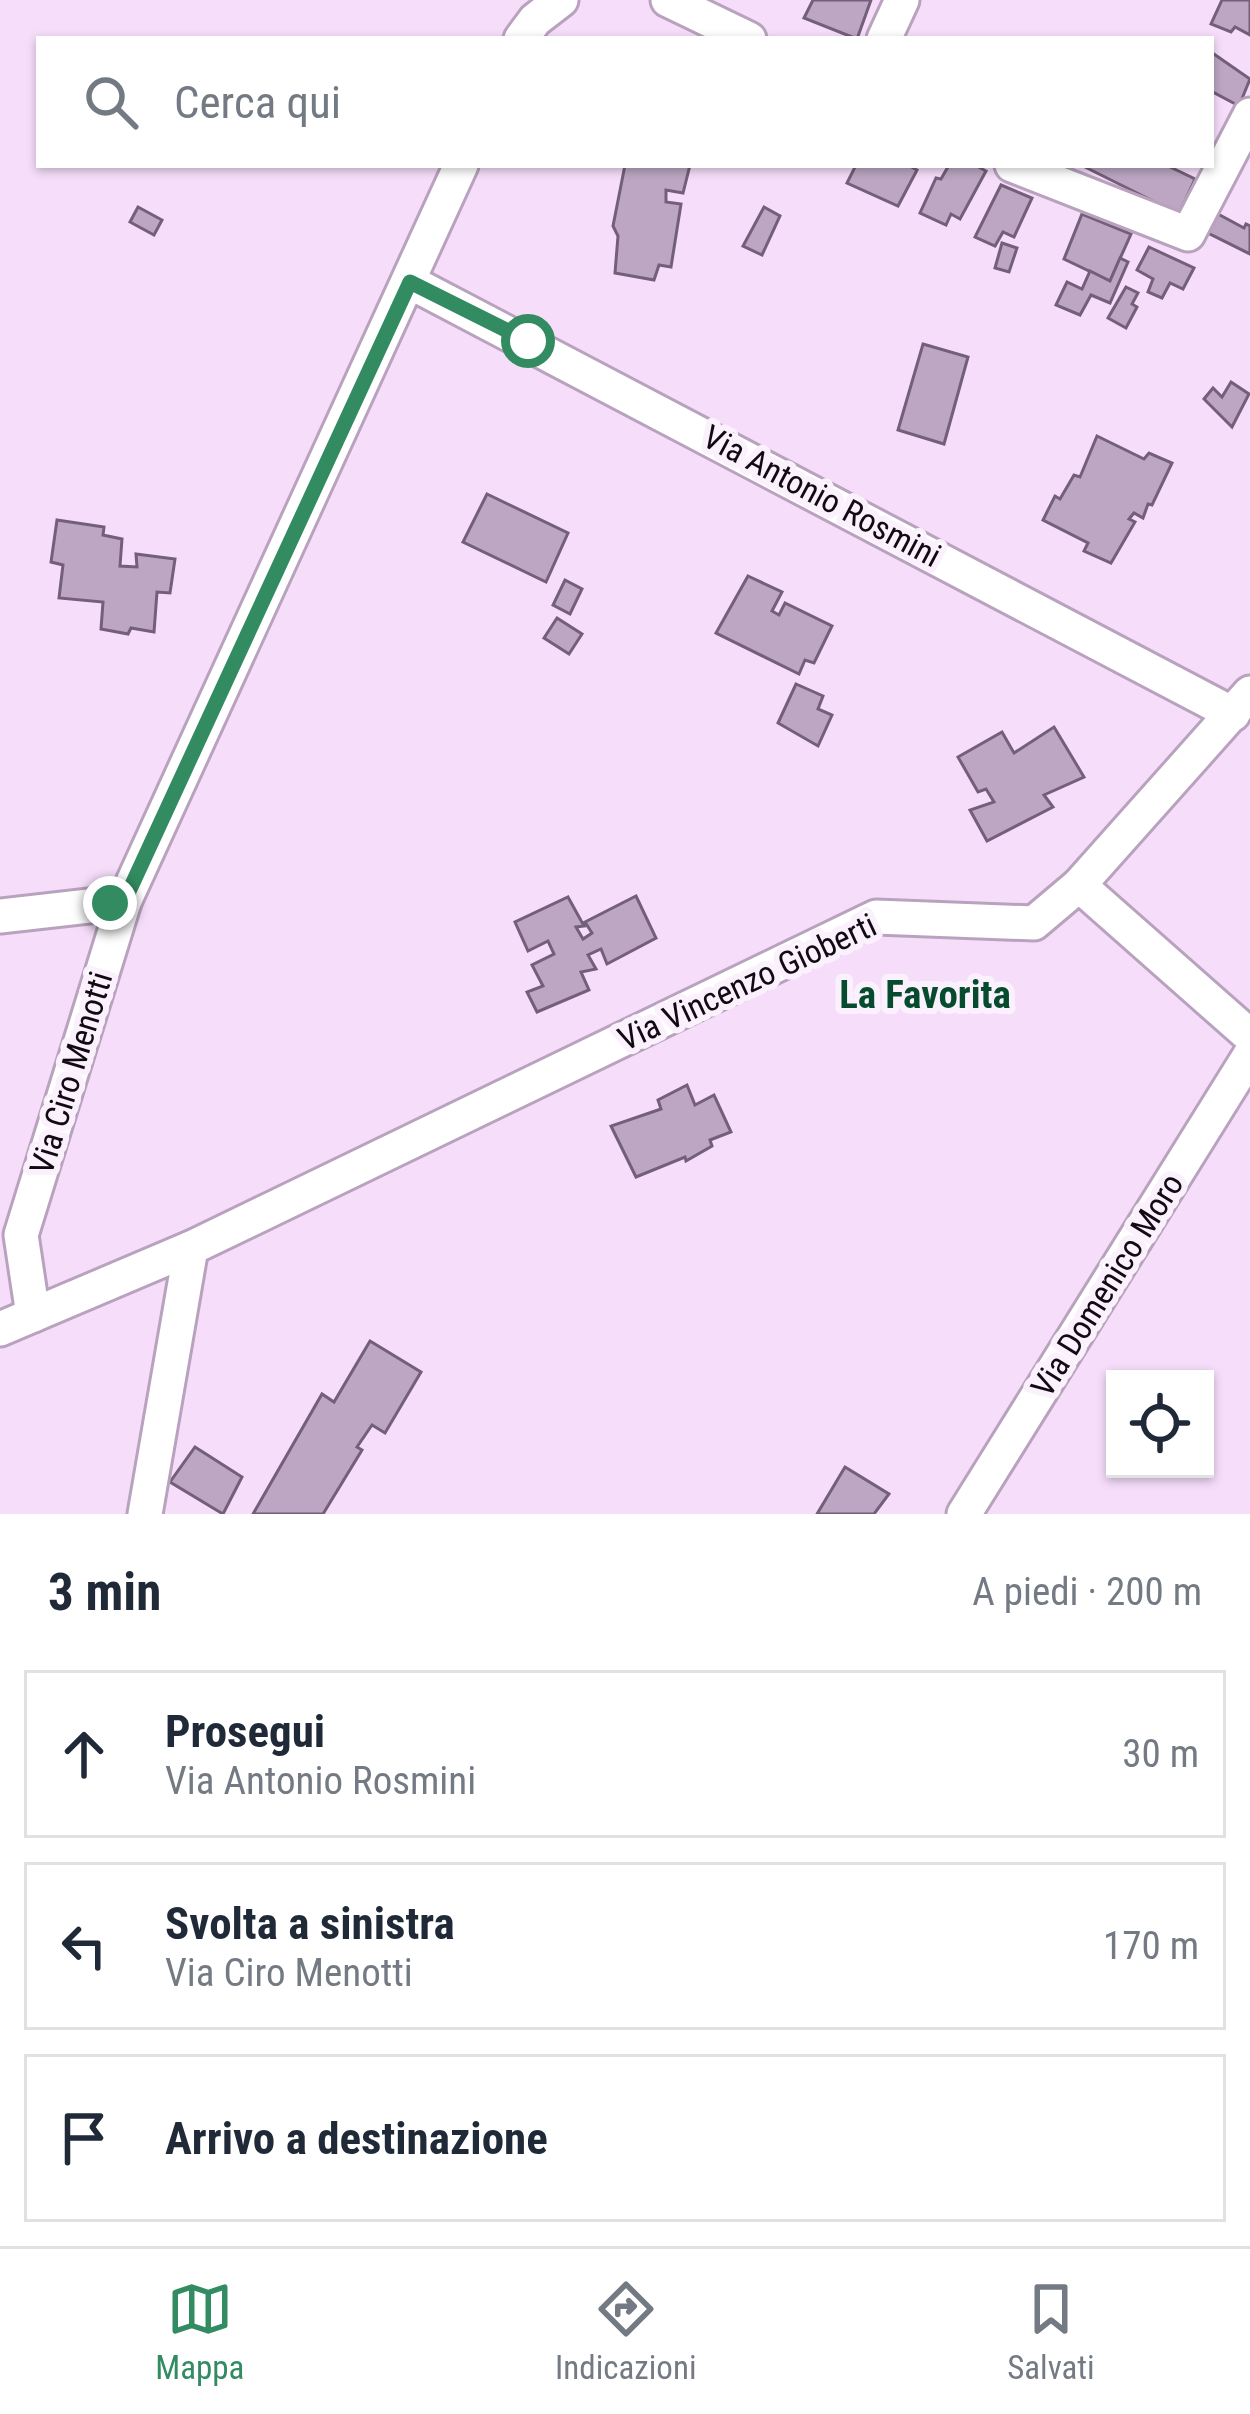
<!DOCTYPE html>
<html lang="it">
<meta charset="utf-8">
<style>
:root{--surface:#fff;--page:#f6f6f7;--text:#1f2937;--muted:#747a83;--line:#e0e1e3;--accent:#328b61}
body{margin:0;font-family:"Roboto Condensed",sans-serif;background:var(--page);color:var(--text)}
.controls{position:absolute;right:36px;bottom:36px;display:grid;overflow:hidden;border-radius:0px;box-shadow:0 3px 9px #0004}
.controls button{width:108px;height:108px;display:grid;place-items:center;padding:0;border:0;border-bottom:3px solid var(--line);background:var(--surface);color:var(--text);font:60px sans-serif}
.stop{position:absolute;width:36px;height:36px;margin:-27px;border:9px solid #328b61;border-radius:50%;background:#fff}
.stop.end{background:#328b61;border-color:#fff;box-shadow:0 3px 12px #0008}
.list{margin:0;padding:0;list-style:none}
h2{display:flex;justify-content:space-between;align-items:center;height:156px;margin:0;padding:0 48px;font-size:51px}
h2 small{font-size:39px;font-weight:400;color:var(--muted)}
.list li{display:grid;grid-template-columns:78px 1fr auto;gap:36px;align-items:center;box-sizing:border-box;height:168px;margin:0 24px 24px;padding:0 24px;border:3px solid var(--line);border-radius:0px}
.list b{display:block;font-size:45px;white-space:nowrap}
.list p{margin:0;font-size:39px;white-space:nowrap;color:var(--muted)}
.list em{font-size:39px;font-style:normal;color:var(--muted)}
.icon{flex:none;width:66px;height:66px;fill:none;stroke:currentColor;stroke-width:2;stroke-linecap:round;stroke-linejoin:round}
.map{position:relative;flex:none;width:1250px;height:1514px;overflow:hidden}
.search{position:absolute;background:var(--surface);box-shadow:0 3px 9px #0004;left:36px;right:36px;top:36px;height:132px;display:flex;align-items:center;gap:30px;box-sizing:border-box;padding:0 42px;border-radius:0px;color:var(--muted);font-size:45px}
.sheet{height:732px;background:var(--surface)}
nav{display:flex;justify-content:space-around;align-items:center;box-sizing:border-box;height:168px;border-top:3px solid var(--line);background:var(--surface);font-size:33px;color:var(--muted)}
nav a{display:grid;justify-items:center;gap:6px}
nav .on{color:var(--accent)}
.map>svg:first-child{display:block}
.building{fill:#bca6c3;stroke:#735f79;stroke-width:3}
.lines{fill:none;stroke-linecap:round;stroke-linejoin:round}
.street-casing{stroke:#b9a2be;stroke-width:39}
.street{stroke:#fff;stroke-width:33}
.route{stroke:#328b61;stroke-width:15}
.labels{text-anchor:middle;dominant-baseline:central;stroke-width:12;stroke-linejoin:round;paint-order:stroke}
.street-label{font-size:33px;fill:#110a13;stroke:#faf1fd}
.quarter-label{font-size:39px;font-weight:bold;fill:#074b2f;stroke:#faf1fd}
</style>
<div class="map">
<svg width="1250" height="1514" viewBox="0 0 1250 1514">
<rect width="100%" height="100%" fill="#f6defb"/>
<g class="building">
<polygon points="813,0 871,0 857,39 804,18"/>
<polygon points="1222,0 1250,0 1250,35 1235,27 1231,32 1211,24"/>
<polygon points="1211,52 1250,79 1239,106 1211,91"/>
<polygon points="625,165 690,165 683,193 666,190 666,202 681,204 671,267 659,265 654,280 615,273 618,236 613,226"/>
<polygon points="856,165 908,165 917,170 898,206 847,183"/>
<polygon points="949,165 975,165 986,171 960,219 951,214 946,225 920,213 936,178 941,179"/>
<polygon points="1081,165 1166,165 1195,179 1179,214"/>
<polygon points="1001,185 1032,198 1014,237 1003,232 995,246 975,237"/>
<polygon points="138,207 162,220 154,235 130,222"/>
<polygon points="764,207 780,216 762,255 743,246"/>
<polygon points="1082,214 1131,234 1110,281 1064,259"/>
<polygon points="1218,214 1244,228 1246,224 1250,226 1250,254 1208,233"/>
<polygon points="1002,243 1017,248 1009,272 995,268"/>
<polygon points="1149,247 1194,268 1183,289 1170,283 1162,298 1148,292 1153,279 1137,270"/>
<polygon points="1120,258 1128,262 1110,303 1091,295 1080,315 1056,305 1067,282 1082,289 1090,271 1110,281"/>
<polygon points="1126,287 1138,293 1132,304 1137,307 1126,328 1108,318"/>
<polygon points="923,344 968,357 944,444 898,430"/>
<polygon points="1231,382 1249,394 1232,427 1204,399 1213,388 1222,397"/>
<polygon points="1097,436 1144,459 1149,453 1172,463 1152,505 1148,504 1143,518 1134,513 1129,519 1135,522 1111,563 1084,551 1088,543 1043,520 1055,496 1060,499 1074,475 1080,477"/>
<polygon points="487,494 568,533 546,582 463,542"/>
<polygon points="57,520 104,527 103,535 122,539 120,566 137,567 136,554 175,559 170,593 157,592 154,632 131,628 128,634 101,629 103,602 59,598 63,565 51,562"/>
<polygon points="748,576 782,592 772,611 779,615 785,603 832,626 814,663 805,660 799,674 716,633"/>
<polygon points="565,580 582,589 570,614 553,605"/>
<polygon points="557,618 582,634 569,654 544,638"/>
<polygon points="796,684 823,696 818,709 832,715 818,746 778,723"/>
<polygon points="1054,727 1084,777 1044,795 1053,807 987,841 970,810 994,802 986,789 978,792 958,757 1002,732 1014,753"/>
<polygon points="636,896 656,938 607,964 601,949 588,955 596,969 581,972 589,990 537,1012 527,992 543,986 532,965 554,954 548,941 528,951 515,922 568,897 584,926 576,927 583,939 592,933 585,922"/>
<polygon points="687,1085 695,1105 714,1095 731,1132 710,1140 712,1146 686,1161 685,1157 636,1177 611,1126 661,1109 658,1100"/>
<polygon points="370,1341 421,1372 385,1433 372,1425 357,1447 362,1450 323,1514 253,1514 322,1394 334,1402"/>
<polygon points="195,1447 242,1477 223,1514 170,1482"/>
<polygon points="845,1467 889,1494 874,1514 817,1514"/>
</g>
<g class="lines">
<defs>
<g id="street">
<polyline points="668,0 749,39"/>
<polyline points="521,39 535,20 561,0"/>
<polyline points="884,39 902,0"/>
<polyline points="1012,165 1188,234 1250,115"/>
<polyline points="410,282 1233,714"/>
<polyline points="1079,885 1250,1036"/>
<polyline points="0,916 124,902 461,165"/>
<polyline points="33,1315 21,1235 124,902"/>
<polyline points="0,1329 191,1248 876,917 1034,923 1079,885 1250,693"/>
<polyline points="145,1514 191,1248"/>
<polyline points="964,1514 1250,1055"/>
</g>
</defs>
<use href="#street" class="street-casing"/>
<use href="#street" class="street"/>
</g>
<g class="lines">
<polyline class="route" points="110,903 124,902 410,282 528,341"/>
</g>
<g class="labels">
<g class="street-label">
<text transform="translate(822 496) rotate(28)">Via Antonio Rosmini</text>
<text transform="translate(747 982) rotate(-25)">Via Vincenzo Gioberti</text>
<text transform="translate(71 1073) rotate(-73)">Via Ciro Menotti</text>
<text transform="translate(1107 1285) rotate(-58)">Via Domenico Moro</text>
</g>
<g class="quarter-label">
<text x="925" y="995">La Favorita</text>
</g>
</g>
</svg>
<div class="controls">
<button><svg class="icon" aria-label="locate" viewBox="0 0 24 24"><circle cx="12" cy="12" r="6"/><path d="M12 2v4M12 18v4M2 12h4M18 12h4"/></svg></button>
</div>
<div class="stop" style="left:528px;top:341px"></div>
<div class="stop end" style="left:110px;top:903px"></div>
<div class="search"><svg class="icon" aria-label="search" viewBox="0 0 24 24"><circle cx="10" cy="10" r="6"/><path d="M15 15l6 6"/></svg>Cerca qui</div>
</div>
<section class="sheet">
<h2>3 min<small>A piedi · 200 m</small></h2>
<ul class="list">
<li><svg class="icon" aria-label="ahead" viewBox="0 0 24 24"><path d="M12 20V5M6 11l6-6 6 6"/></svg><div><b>Prosegui</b><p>Via Antonio Rosmini</p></div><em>30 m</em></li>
<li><svg class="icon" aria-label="left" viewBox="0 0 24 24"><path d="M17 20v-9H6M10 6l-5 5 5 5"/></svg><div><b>Svolta a sinistra</b><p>Via Ciro Menotti</p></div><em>170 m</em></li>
<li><svg class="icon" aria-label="arrive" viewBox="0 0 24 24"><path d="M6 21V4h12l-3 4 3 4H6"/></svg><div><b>Arrivo a destinazione</b></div></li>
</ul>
</section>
<nav>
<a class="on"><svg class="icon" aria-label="map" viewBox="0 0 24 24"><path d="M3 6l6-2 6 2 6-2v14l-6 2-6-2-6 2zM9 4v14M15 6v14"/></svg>Mappa</a>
<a><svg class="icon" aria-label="directions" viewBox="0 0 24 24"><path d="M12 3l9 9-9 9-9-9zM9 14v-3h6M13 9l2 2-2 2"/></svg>Indicazioni</a>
<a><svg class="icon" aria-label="saved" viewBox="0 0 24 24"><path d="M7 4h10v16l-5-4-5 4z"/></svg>Salvati</a>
</nav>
